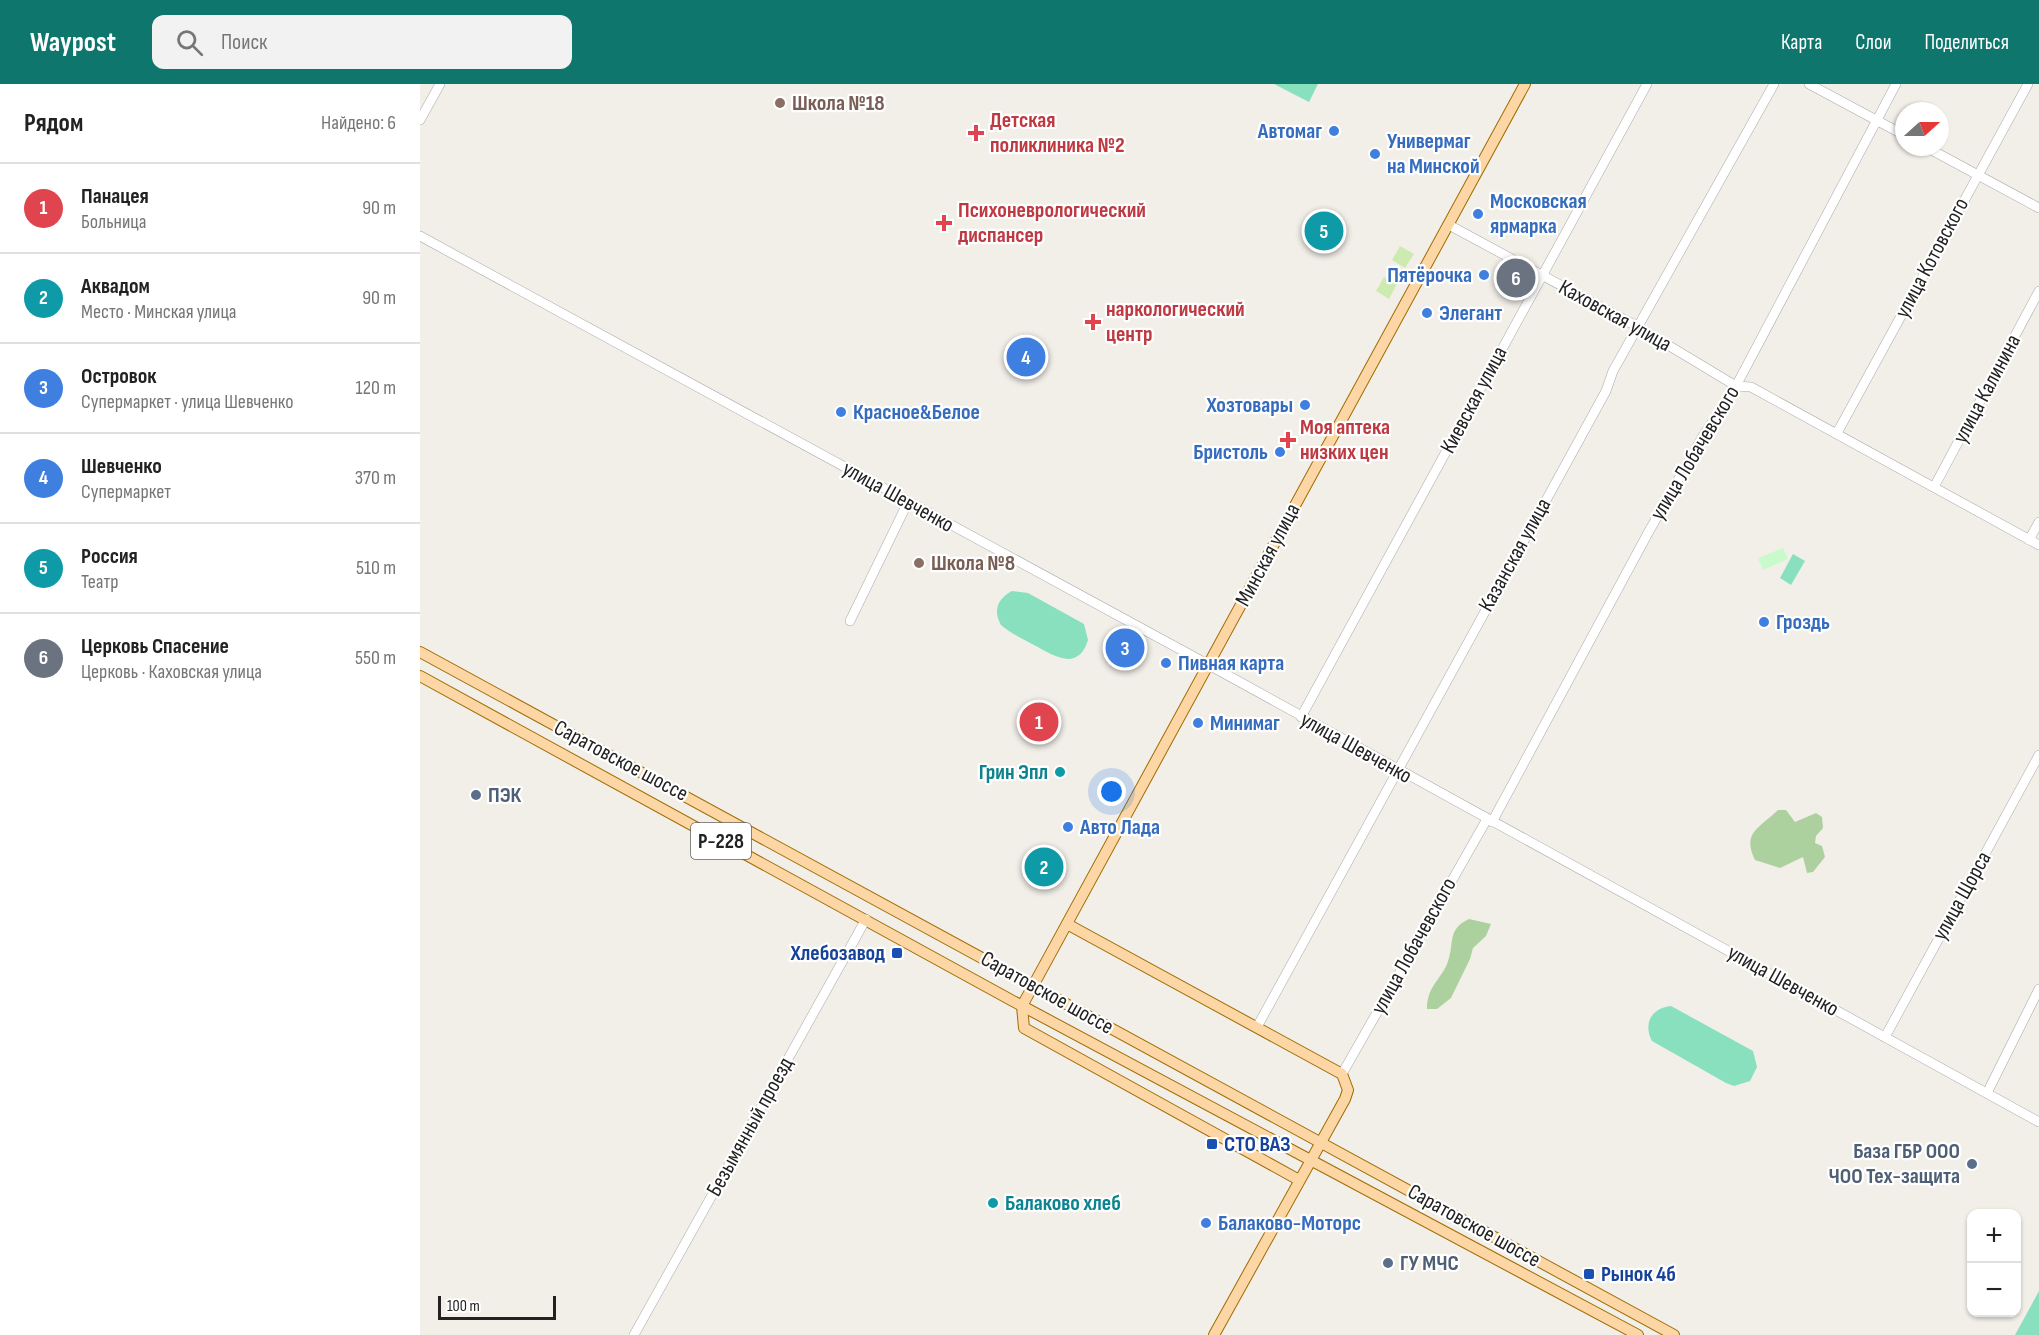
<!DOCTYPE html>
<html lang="ru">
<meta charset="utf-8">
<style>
:root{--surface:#fff;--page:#f2f2f2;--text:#222;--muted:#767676;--line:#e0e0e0;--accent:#0f766e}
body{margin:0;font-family:"Sofia Sans Condensed",sans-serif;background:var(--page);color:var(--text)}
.controls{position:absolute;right:18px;bottom:18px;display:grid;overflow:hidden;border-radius:12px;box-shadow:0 2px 4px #0004}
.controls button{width:54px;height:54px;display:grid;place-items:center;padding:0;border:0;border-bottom:2px solid var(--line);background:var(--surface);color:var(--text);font:30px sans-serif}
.compass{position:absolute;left:1475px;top:18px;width:54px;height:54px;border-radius:50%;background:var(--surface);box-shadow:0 2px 4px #0004;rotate:69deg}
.scale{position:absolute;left:18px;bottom:15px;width:118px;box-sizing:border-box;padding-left:6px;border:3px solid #222;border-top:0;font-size:16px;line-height:21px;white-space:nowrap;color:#222;-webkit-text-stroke:4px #fff;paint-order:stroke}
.you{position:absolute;left:692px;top:708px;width:21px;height:21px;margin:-15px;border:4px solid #fff;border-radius:50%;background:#1a73e8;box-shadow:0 0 0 9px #1a73e833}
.badge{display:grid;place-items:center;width:39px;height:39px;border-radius:50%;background:var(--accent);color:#fff;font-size:20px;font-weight:700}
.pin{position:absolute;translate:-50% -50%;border:3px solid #fff;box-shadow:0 2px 6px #0006}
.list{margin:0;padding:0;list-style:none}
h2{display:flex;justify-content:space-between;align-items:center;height:78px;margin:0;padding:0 24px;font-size:26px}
h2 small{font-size:20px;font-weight:400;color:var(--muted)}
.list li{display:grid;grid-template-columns:39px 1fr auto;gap:18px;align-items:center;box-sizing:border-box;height:90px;padding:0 24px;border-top:2px solid var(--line)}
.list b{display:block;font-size:22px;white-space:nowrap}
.list p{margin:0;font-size:20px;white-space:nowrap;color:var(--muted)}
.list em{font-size:20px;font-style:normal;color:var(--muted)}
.icon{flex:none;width:33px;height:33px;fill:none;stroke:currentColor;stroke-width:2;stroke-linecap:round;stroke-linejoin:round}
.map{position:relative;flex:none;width:1619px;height:1251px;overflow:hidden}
header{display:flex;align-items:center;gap:36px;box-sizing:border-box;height:84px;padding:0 30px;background:var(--accent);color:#fff}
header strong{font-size:28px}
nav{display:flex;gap:33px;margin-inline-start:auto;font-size:21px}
.search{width:420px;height:54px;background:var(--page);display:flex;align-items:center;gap:15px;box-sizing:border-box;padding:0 21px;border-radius:12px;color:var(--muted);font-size:22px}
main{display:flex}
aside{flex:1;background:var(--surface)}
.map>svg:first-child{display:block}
.grass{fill:#cdebb0}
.forest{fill:#add19e}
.park{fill:#c8facc}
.pitch{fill:#88e0be}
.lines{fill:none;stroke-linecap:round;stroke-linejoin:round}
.minor-casing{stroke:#a9a9a9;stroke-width:10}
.major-casing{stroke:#a06b00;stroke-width:12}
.minor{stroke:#fff;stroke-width:9}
.major{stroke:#fcd6a4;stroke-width:10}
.education-dot{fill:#8d6e63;stroke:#fff;stroke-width:2}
.shop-dot{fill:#3f7fe0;stroke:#fff;stroke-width:2}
.health-dot{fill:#e0444e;stroke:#fff;stroke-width:2}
.culture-dot{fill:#0f9aa8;stroke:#fff;stroke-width:2}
.service-dot{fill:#5c6f8a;stroke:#fff;stroke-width:2}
.transit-dot{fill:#1a4fb4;stroke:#fff;stroke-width:2}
.labels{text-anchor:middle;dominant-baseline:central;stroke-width:4.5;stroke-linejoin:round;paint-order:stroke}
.shield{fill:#fff;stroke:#646464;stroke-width:1.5}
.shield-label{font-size:21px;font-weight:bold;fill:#222}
.education-label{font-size:22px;font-weight:bold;fill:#785e54;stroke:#fff;text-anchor:start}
.health-label{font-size:22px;font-weight:bold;fill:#be3a42;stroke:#fff;text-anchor:start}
.shop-label{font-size:22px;font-weight:bold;fill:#366cbe;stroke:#fff;text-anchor:start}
.street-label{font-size:22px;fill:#222;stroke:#fff}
.culture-label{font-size:22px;font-weight:bold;fill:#0d838f;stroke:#fff;text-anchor:end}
.service-label{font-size:22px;font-weight:bold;fill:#4e5e75;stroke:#fff;text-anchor:start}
.transit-label{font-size:22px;font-weight:bold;fill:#164399;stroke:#fff;text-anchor:start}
</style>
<header>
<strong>Waypost</strong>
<div class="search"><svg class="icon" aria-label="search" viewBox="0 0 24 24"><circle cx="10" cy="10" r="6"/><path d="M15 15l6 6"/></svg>Поиск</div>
<nav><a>Карта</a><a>Слои</a><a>Поделиться</a></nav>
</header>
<main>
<aside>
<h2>Рядом<small>Найдено: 6</small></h2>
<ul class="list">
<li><span class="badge" style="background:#e0444e">1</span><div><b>Панацея</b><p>Больница</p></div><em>90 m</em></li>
<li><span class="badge" style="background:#0f9aa8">2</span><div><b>Аквадом</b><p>Место · Минская улица</p></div><em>90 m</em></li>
<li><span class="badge" style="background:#3f7fe0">3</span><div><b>Островок</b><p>Супермаркет · улица Шевченко</p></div><em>120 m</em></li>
<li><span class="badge" style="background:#3f7fe0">4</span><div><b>Шевченко</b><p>Супермаркет</p></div><em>370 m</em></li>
<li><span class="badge" style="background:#0f9aa8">5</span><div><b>Россия</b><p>Театр</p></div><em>510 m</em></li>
<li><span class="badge" style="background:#6b7280">6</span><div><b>Церковь Спасение</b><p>Церковь · Каховская улица</p></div><em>550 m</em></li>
</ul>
</aside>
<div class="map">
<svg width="1619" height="1251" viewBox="0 0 1619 1251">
<rect width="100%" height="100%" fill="#f2efe9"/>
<g class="grass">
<polygon points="980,162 994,170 985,184 972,176"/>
<polygon points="964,193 977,200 969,215 956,207"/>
</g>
<g class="forest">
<path d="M1358,726H1366L1375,738L1396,729L1402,733L1403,744L1396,752L1395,759L1402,762L1405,773L1393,788L1387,789L1383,773L1360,784L1335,776C1322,749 1338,745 1358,726Z"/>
<path d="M1049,835L1071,840L1066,852L1053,864L1050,875L1031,914L1017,925H1007C1007,900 1024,894 1029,874C1034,857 1028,845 1049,835Z"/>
</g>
<polygon class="park" points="1363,464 1368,475 1343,486 1338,474"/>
<g class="pitch">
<polygon points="854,0 898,0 889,18"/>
<polygon points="1373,470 1385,477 1371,501 1360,494"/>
<path d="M592,507L608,509L664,540L668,556C658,588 634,572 614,561C603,555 591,550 581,541C573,527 577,515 592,507Z"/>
<path d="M1251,922L1333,967L1337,983L1330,997L1314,1002L1306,999L1232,957C1223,940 1231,924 1251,922Z"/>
<polygon points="1619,1207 1619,1251 1595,1251"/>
</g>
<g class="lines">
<defs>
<g id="minor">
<polyline points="1389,0 1484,51"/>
<polyline points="0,36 20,0"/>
<polyline points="1506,63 1619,124"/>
<polyline points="1029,141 1218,243 1316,302 1331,303 1619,461"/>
<polyline points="0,152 789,581 1619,1038"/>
<polyline points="1417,349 1608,0"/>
<polyline points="1514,403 1619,207"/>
<polyline points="1609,456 1619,438"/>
<polyline points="430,537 488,418"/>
<polyline points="881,633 1227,0"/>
<polyline points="1072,738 1228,449 1283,352 1316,302 1476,0"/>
<polyline points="837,943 1186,307 1193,287 1354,0"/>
<polyline points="1465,953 1619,671"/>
<polyline points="922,990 1067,735"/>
<polyline points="1567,1009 1619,905"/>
<polyline points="214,1251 446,835"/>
</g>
<g id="major">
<polyline points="0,568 1254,1251"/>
<polyline points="0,592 591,916 1218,1251"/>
<polyline points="647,840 922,990 928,1006 925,1015 794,1251"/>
<polyline points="879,1096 604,944 602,922 1105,0"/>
</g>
</defs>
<use href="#minor" class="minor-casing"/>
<use href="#major" class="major-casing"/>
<use href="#minor" class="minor"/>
<use href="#major" class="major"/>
</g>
<g class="education-dot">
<circle cx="360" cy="19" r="6"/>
<circle cx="499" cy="479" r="6"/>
</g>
<g class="shop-dot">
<circle cx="914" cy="47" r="6"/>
<circle cx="955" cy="70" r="6"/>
<circle cx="1058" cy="130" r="6"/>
<circle cx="1064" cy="191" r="6"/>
<circle cx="1007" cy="229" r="6"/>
<circle cx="885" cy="321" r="6"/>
<circle cx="421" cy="328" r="6"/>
<circle cx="860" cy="368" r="6"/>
<circle cx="1344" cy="538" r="6"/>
<circle cx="746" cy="579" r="6"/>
<circle cx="778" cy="639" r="6"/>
<circle cx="648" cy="743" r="6"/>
<circle cx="786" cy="1139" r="6"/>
</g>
<g class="health-dot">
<path d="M553 40h6v6h6v6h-6v6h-6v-6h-6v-6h6z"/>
<path d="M521 130h6v6h6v6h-6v6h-6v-6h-6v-6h6z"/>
<path d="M670 229h6v6h6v6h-6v6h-6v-6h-6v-6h6z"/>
<path d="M865 347h6v6h6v6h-6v6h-6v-6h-6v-6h6z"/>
</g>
<g class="culture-dot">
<circle cx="640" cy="688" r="6"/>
<circle cx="573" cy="1119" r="6"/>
</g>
<g class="service-dot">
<circle cx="56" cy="711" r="6"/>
<circle cx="1552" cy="1080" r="6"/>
<circle cx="968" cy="1179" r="6"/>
</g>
<g class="transit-dot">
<rect x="471" y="863" width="12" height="12" rx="3"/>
<rect x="786" y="1054" width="12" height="12" rx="3"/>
<rect x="1163" y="1184" width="12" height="12" rx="3"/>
</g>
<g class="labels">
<rect class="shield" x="271" y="739" width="60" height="36" rx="4.5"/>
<g class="shield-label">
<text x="301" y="757">Р-228</text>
</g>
<g class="education-label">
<text x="372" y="19">Школа №18</text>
<text x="511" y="479">Школа №8</text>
</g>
<g class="health-label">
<text x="570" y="36">Детская<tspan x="570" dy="25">поликлиника №2</tspan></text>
<text x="538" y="126">Психоневрологический<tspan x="538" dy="25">диспансер</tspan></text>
<text x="686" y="225">наркологический<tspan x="686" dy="25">центр</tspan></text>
<text x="880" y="343">Моя аптека<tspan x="880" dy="25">низких цен</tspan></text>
</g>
<g class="shop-label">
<text x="902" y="47" text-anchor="end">Автомаг</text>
<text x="967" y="57">Универмаг<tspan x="967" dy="25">на Минской</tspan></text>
<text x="1070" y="117">Московская<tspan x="1070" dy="25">ярмарка</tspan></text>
<text x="1052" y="191" text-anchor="end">Пятёрочка</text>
<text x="1019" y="229">Элегант</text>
<text x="873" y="321" text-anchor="end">Хозтовары</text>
<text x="433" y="328">Красное&amp;Белое</text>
<text x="848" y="368" text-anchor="end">Бристоль</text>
<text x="1356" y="538">Гроздь</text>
<text x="758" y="579">Пивная карта</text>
<text x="790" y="639">Минимаг</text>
<text x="660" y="743">Авто Лада</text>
<text x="798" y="1139">Балаково-Моторс</text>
</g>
<g class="street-label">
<text transform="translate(1512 174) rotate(-62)">улица Котовского</text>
<text transform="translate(1195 232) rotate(29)">Каховская улица</text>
<text transform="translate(1567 305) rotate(-62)">улица Калинина</text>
<text transform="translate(1054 316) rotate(-62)">Киевская улица</text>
<text transform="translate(1275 369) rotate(-59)">улица Лобачевского</text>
<text transform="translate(478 413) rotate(29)">улица Шевченко</text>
<text transform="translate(848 471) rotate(-62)">Минская улица</text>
<text transform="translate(1095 471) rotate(-61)">Казанская улица</text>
<text transform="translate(936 664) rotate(29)">улица Шевченко</text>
<text transform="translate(201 677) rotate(28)">Саратовское шоссе</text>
<text transform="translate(1542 812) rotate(-61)">улица Щорса</text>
<text transform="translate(994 862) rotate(-61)">улица Лобачевского</text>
<text transform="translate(1363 897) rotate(29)">улица Шевченко</text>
<text transform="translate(627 909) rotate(29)">Саратовское шоссе</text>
<text transform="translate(330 1043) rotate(-61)">Безымянный проезд</text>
<text transform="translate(1054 1142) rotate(29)">Саратовское шоссе</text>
</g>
<g class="culture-label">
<text x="628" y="688">Грин Эпл</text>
<text x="585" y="1119" text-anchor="start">Балаково хлеб</text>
</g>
<g class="service-label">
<text x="68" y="711">ПЭК</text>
<text x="1540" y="1067" text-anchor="end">База ГБР ООО<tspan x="1540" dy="25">ЧОО Тех-защита</tspan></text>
<text x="980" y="1179">ГУ МЧС</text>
</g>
<g class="transit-label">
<text x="465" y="869" text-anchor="end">Хлебозавод</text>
<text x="804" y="1060">СТО ВАЗ</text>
<text x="1181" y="1190">Рынок 4б</text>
</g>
</g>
</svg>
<div class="controls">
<button>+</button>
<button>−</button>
</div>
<svg class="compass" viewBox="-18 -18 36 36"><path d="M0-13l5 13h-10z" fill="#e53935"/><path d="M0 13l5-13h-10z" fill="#767676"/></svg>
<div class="scale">100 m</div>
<div class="you"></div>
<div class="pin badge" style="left:619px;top:638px;background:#e0444e">1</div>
<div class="pin badge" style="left:624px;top:783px;background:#0f9aa8">2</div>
<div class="pin badge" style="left:705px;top:564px;background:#3f7fe0">3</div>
<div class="pin badge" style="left:606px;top:273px;background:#3f7fe0">4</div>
<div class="pin badge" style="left:904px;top:147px;background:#0f9aa8">5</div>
<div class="pin badge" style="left:1096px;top:194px;background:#6b7280">6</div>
</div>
</main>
